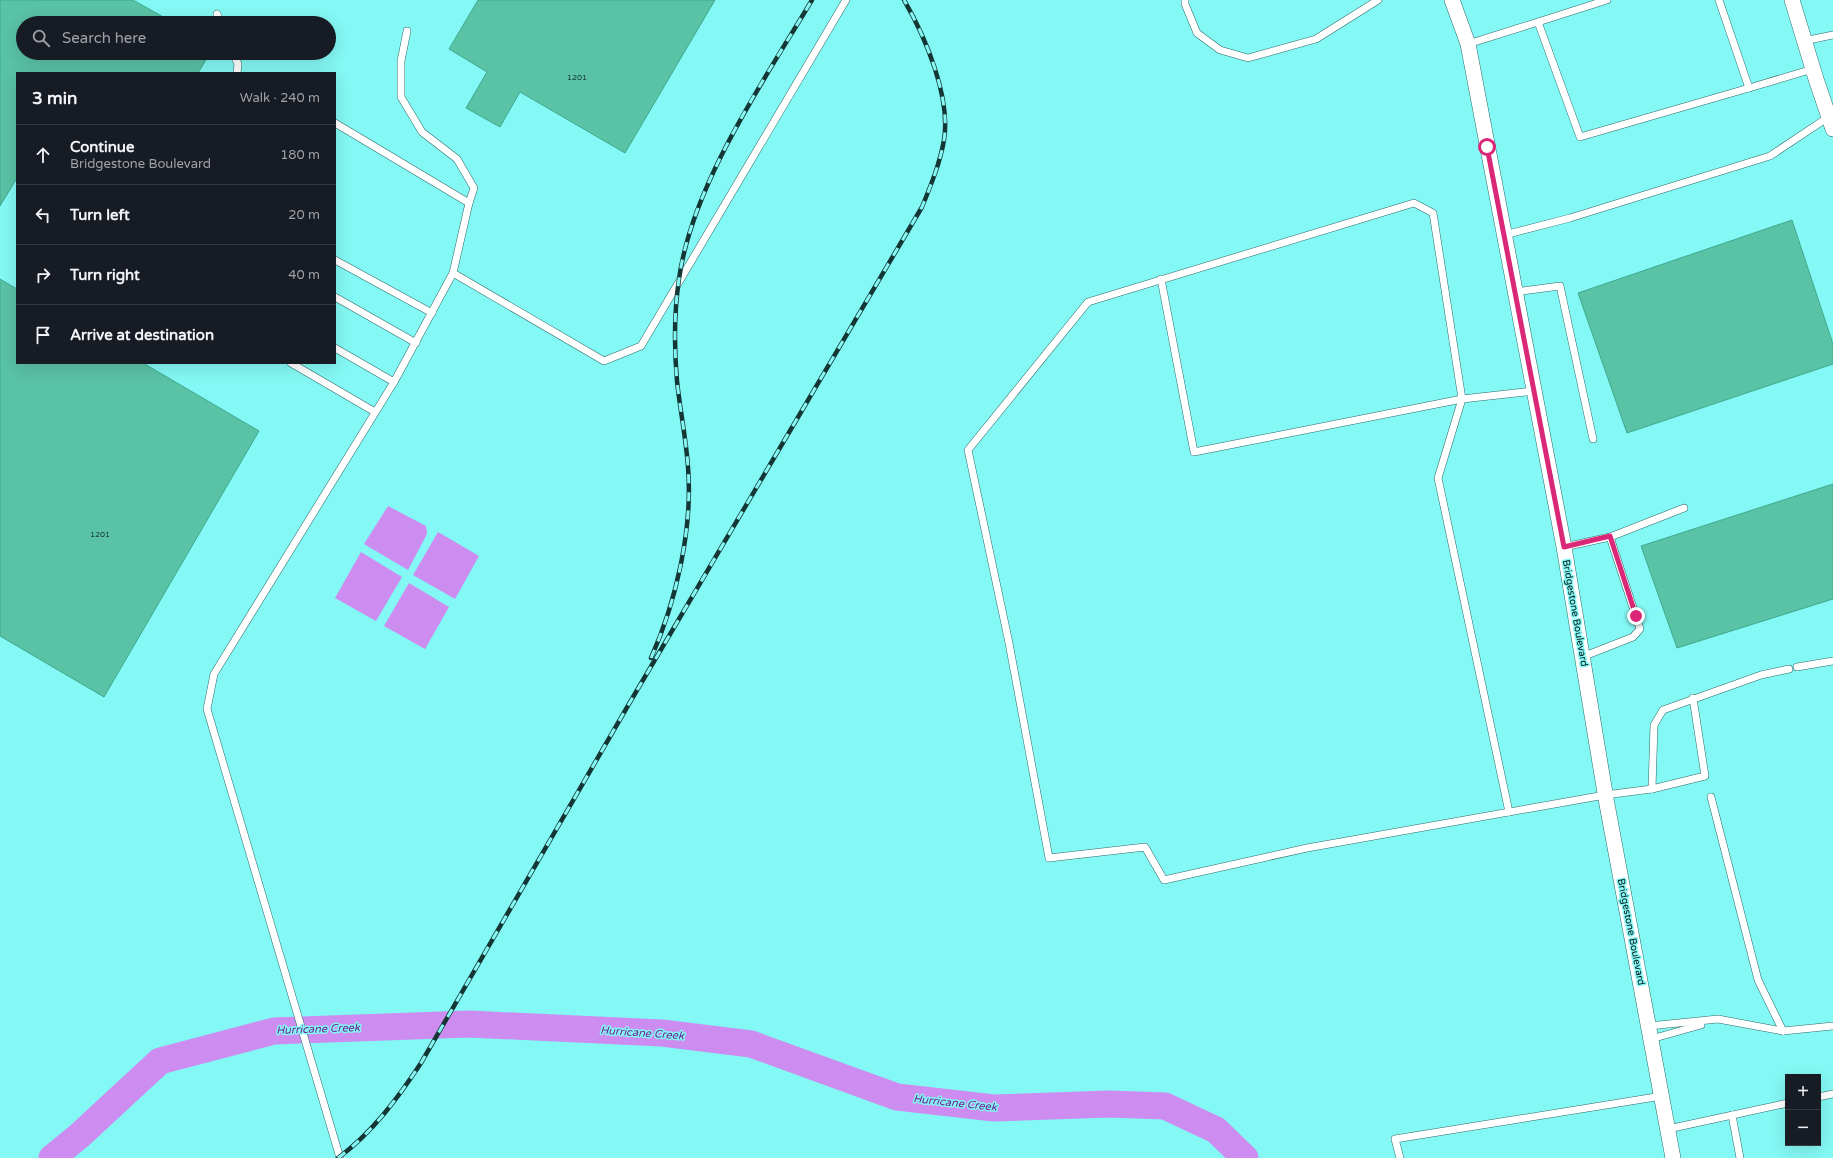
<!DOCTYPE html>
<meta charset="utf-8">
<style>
:root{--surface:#171b24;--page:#242831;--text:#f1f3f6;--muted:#9ea1a6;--line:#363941}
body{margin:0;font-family:"Varela Round",sans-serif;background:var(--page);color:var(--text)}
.controls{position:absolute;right:12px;bottom:12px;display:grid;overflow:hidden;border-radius:0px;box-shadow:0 4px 16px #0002}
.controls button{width:36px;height:36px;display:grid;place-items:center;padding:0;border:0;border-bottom:1px solid var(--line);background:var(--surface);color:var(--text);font:20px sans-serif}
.stop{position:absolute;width:12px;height:12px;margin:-9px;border:3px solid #db2777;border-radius:50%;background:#fff}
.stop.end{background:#db2777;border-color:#fff;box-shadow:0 1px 4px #0008}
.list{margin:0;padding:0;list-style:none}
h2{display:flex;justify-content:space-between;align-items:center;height:52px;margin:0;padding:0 16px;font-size:17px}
h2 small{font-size:13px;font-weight:400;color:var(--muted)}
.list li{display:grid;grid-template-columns:26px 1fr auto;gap:12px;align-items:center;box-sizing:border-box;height:60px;padding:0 16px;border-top:1px solid var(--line)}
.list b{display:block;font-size:15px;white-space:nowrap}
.list p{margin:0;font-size:13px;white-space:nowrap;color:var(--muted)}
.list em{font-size:13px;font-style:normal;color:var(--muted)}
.icon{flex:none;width:22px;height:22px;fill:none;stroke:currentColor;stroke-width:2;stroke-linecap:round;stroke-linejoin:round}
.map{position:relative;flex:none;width:1833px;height:1158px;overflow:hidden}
.search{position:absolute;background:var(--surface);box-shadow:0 4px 16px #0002;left:16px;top:16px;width:320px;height:44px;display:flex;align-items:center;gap:10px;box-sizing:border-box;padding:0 14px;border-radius:22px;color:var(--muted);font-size:15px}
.panel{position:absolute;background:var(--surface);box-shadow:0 4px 16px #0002;left:16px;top:72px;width:320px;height:292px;border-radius:0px}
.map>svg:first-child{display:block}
.water{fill:#cd8cf0}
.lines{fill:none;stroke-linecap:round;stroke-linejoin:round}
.river{stroke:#cd8cf0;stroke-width:27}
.building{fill:#5ac2a5;stroke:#3faa8f}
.service-casing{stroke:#2c6a69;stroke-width:8}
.minor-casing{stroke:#2c6a69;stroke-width:16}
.service{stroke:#fff;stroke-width:7}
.minor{stroke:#fff;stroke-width:15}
.rail-casing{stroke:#143635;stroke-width:4.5}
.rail{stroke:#84f8f4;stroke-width:3;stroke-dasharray:9;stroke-linecap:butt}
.route{stroke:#db2777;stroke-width:5}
.labels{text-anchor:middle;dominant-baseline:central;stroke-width:3;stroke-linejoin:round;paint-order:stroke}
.number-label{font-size:8px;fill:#164038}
.street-label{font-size:10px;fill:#001414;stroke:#84f8f4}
.water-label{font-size:11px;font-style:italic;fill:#701d94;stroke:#84f8f4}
</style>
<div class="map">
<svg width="1833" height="1158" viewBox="0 0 1833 1158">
<rect width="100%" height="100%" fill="#84f8f4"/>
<g class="water">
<polygon points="388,506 426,526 427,534 408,570 364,544"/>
<polygon points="438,532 479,556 455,599 413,575"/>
<polygon points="361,552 402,577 376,621 335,598"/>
<polygon points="409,583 449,607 425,649 384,626"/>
</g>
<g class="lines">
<polyline class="river" points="52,1158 79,1136 160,1061 274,1031 469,1024 662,1033 751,1044 897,1097 994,1108 1109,1104 1165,1106 1216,1130 1245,1158"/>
</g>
<g class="building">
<polygon points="0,0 133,0 174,23 23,23 23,53 210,53 198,73 17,73 17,178 0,206"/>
<polygon points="478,0 715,0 625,153 520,92 500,127 466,108 487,72 449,49"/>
<polygon points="1792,220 1833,344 1833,364 1627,433 1578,293"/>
<polygon points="0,279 17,289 17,363 143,363 259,431 104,697 0,636"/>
<polygon points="1833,484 1833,599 1677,648 1641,546"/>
</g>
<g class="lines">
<defs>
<g id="service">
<polyline points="1185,0 1185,4 1197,33 1220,50 1248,58 1316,39 1378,0"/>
<polyline points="1607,0 1538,22 1580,137 1749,88"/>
<polyline points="1719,0 1749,88 1813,69"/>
<polyline points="217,14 221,23"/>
<polyline points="407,31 401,61 401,97 422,132 457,159 474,188 469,203"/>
<polyline points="1804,41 1833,35"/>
<polyline points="1468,44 1538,22"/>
<polyline points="233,53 238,64 237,73"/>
<polyline points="335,123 469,203 453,273"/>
<polyline points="1504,235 1570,218 1770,156 1830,116"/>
<polyline points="335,260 432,313"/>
<polyline points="1161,279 1194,452 1462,399 1438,478 1509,812"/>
<polyline points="1515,292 1560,286 1593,439"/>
<polyline points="335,297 416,343"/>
<polyline points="335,348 394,382 453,273 604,361 641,346 846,0"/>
<polyline points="291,363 375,412"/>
<polyline points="1534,391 1462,399 1433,213 1414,203 1088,302 968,450 1009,643 1049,858 1145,847 1164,880 1307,848 1605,795 1652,789 1705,776 1693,698"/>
<polyline points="1564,547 1610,537 1684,508"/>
<polyline points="1582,657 1633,637 1640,629 1610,537"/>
<polyline points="1797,667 1833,661"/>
<polyline points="1652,789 1654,725 1663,710 1761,675 1789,669"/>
<polyline points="1711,797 1758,980 1783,1031"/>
<polyline points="1649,1026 1718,1019 1783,1031 1833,1026"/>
<polyline points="1651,1039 1701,1025"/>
<polyline points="1818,1097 1833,1094"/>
<polyline points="1732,1115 1740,1158"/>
<polyline points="1668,1129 1788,1103"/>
<polyline points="340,1158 207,709 214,674 394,382"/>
<polyline points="1400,1158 1395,1139 1662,1096"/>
</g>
<g id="minor">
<polyline points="1452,0 1468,44 1564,547 1606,799 1673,1158"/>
<polyline points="1792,0 1816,79 1833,129"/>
</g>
</defs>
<use href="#service" class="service-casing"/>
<use href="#minor" class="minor-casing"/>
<use href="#service" class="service"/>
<use href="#minor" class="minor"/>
<defs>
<g id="rail">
<path d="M651,658C676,602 693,529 688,467C686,438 680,410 677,381C674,347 674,313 679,279C692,185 763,82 812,0"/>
<path d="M338,1158C372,1133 398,1098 421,1063L633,697L922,207C931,185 940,163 944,140C951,97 925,36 904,0"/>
</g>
</defs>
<use href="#rail" class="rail-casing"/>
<use href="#rail" class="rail"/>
</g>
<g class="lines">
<polyline class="route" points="1487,147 1564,547 1610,536 1636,616"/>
</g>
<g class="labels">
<g class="number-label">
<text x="577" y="77">1201</text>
<text x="100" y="534">1201</text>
</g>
<g class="street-label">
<text transform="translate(1575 613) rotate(80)">Bridgestone Boulevard</text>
<text transform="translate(1631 932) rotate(79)">Bridgestone Boulevard</text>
</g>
<g class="water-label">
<text transform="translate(318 1029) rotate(-2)">Hurricane Creek</text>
<text transform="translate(642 1033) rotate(4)">Hurricane Creek</text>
<text transform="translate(955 1103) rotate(6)">Hurricane Creek</text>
</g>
</g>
</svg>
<div class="controls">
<button>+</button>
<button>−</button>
</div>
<div class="stop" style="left:1487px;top:147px"></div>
<div class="stop end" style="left:1636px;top:616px"></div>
<div class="search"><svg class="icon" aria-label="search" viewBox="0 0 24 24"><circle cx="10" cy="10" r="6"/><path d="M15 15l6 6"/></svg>Search here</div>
<section class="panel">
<h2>3 min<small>Walk · 240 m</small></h2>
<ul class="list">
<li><svg class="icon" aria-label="ahead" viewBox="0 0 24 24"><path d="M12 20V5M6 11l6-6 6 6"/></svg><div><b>Continue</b><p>Bridgestone Boulevard</p></div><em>180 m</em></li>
<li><svg class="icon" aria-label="left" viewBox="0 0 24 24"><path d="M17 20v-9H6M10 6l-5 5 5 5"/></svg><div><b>Turn left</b></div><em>20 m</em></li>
<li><svg class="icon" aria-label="right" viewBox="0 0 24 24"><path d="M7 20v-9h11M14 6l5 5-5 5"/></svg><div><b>Turn right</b></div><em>40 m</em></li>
<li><svg class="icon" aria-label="arrive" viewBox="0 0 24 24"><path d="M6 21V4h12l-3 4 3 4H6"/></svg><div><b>Arrive at destination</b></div></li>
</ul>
</section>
</div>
